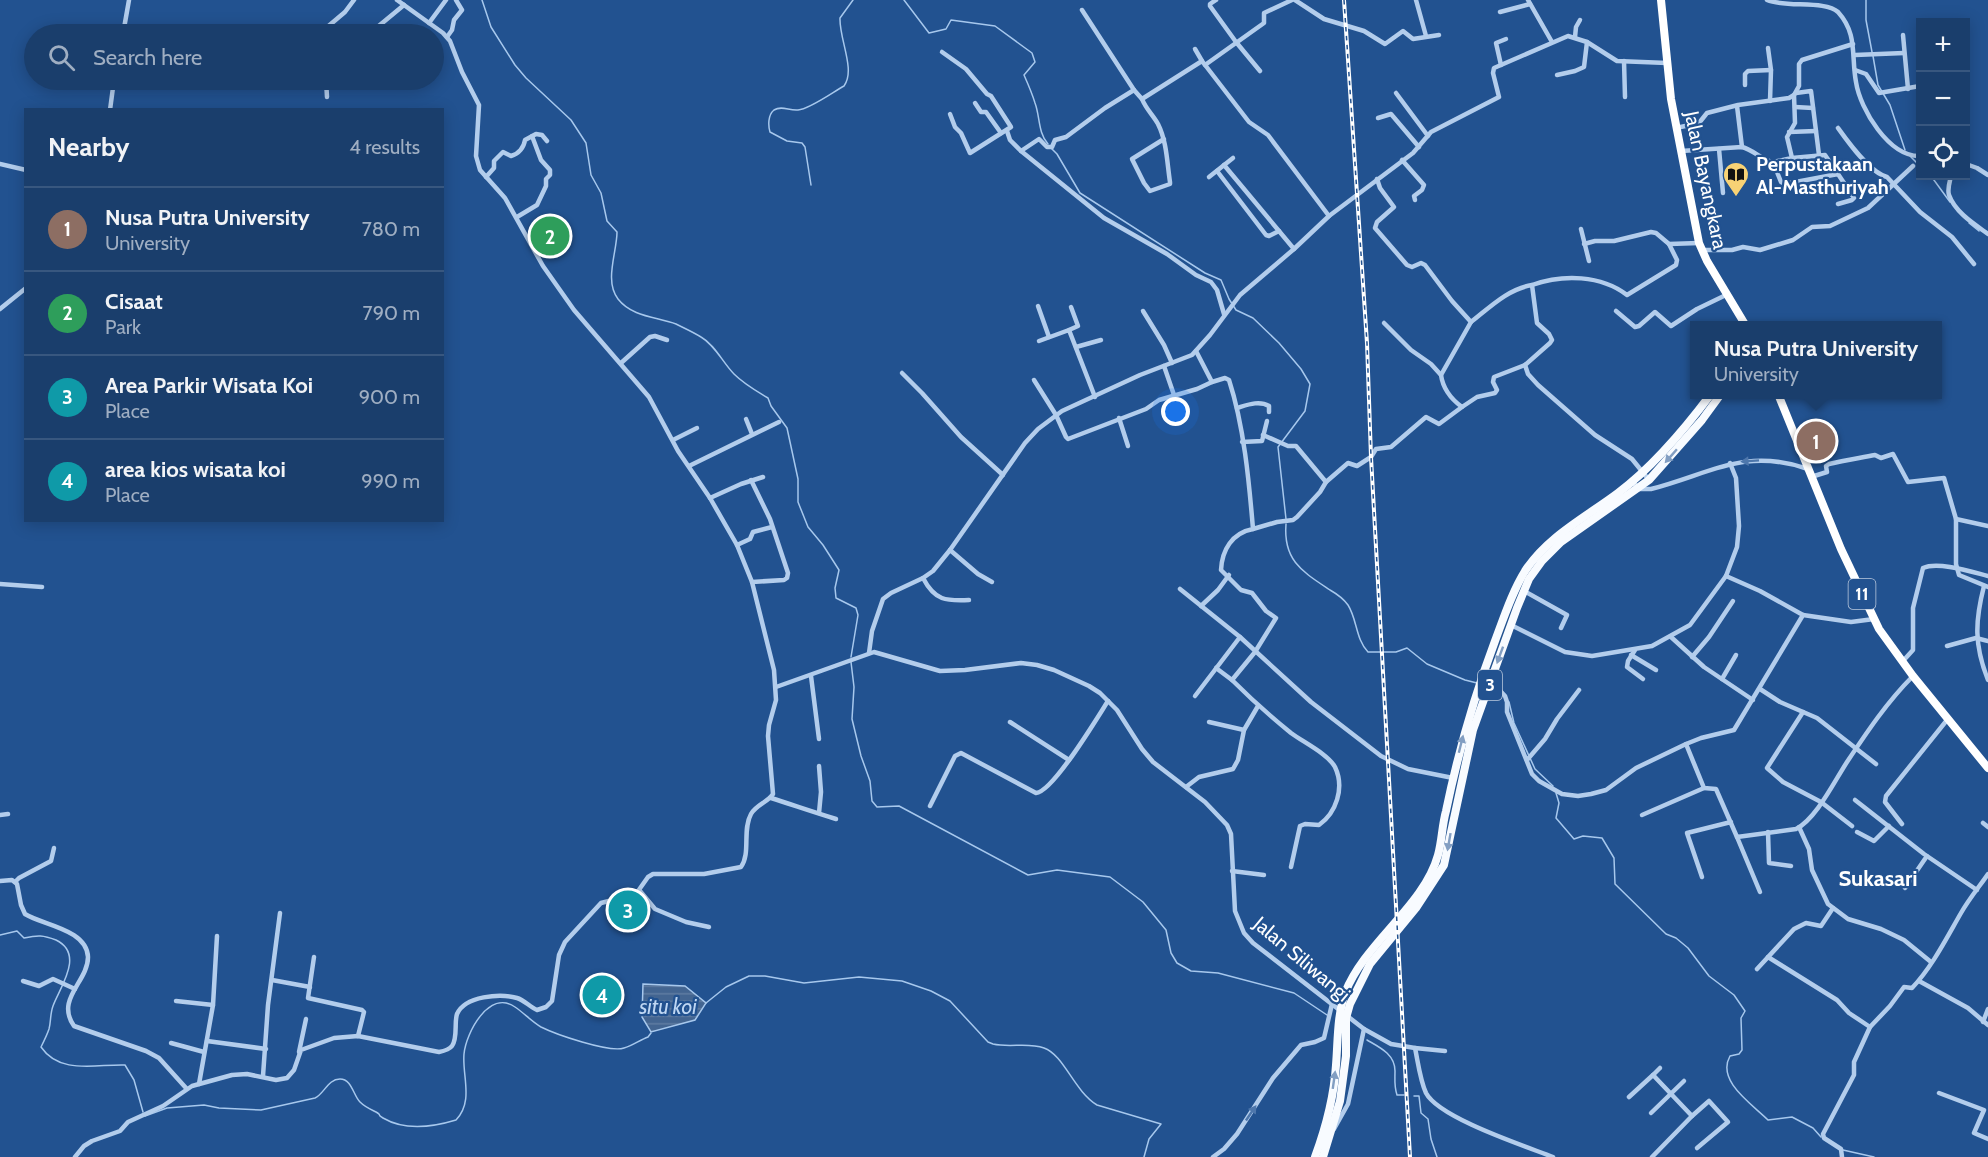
<!DOCTYPE html>
<meta charset="utf-8">
<style>
:root{--surface:#1a3e6c;--page:#234572;--text:#f1f3f6;--muted:#9faec2;--line:#38577f;--accent:#8c9099}
body{margin:0;font-family:Cabin,sans-serif;background:var(--page);color:var(--text)}
.controls{position:absolute;right:18px;top:18px;display:grid;overflow:hidden;border-radius:0px;box-shadow:0 3px 15px #0003}
.controls button{width:54px;height:54px;display:grid;place-items:center;padding:0;border:0;border-bottom:2px solid var(--line);background:var(--surface);color:var(--text);font:30px sans-serif}
.you{position:absolute;left:1176px;top:412px;width:21px;height:21px;margin:-15px;border:4px solid #fff;border-radius:50%;background:#1a73e8;box-shadow:0 0 0 9px #1a73e833}
.badge{display:grid;place-items:center;width:39px;height:39px;border-radius:50%;background:var(--accent);color:#fff;font-size:20px;font-weight:700}
.pin{position:absolute;translate:-50% -50%;border:3px solid #fff;box-shadow:0 2px 6px #0006}
.popup{position:absolute;left:1690px;top:321px;width:252px;height:78px;box-sizing:border-box;display:grid;place-content:center;border-radius:0px;background:var(--surface);filter:drop-shadow(0 2px 4px #0005);font-size:20px;white-space:nowrap;color:var(--muted)}
.popup b{font-size:22px;color:var(--text)}
.popup::after{content:'';position:absolute;left:50%;top:100%;margin-left:-12px;border:12px solid transparent;border-top-color:var(--surface)}
.list{margin:0;padding:0;list-style:none}
h2{display:flex;justify-content:space-between;align-items:center;height:78px;margin:0;padding:0 24px;font-size:26px}
h2 small{font-size:20px;font-weight:400;color:var(--muted)}
.list li{display:grid;grid-template-columns:39px 1fr auto;gap:18px;align-items:center;box-sizing:border-box;height:84px;padding:0 24px;border-top:2px solid var(--line)}
.list b{display:block;font-size:22px;white-space:nowrap}
.list p{margin:0;font-size:20px;white-space:nowrap;color:var(--muted)}
.list em{font-size:20px;font-style:normal;color:var(--muted)}
.icon{flex:none;width:33px;height:33px;fill:none;stroke:currentColor;stroke-width:2;stroke-linecap:round;stroke-linejoin:round}
.map{position:relative;flex:none;width:1988px;height:1157px;overflow:hidden}
.search{position:absolute;background:var(--surface);box-shadow:0 3px 15px #0003;left:24px;top:24px;width:420px;height:66px;display:flex;align-items:center;gap:15px;box-sizing:border-box;padding:0 21px;border-radius:33px;color:var(--muted);font-size:22px}
.panel{position:absolute;background:var(--surface);box-shadow:0 3px 15px #0003;left:24px;top:108px;width:420px;height:414px;border-radius:0px}
.map>svg:first-child{display:block}
.water{fill:url(#water-rules);stroke:#a7c8ed;stroke-width:1.5}
.lines{fill:none;stroke-linecap:round;stroke-linejoin:round}
.stream{stroke:#a7c8ed;stroke-width:1.5}
.street{stroke:#b3cdec;stroke-width:4.5}
.primary{stroke:#f8fbff;stroke-width:8}
.highway{stroke:#fff;stroke-width:8}
.rail-casing{stroke:#fff;stroke-width:4}
.rail{stroke:#225290;stroke-width:1.5;stroke-dasharray:4.5;stroke-linecap:butt}
.oneway{fill:#829ec2}
.oneway2{fill:#4e77ac}
.labels{text-anchor:middle;dominant-baseline:central;stroke-width:4.5;stroke-linejoin:round;paint-order:stroke}
.shield{fill:#225290;stroke:#bdcbde;stroke-width:1.5}
.shield-label{font-size:18px;font-weight:bold;fill:#fff}
.poi-label{font-size:20px;font-weight:bold;fill:#fff;stroke:#225290;text-anchor:start}
.street-label{font-size:20px;fill:#fff;stroke:#225290}
.water-label{font-size:21px;font-style:italic;fill:#bfd7f3;stroke:#225290}
.quarter-label{font-size:22px;font-weight:bold;fill:#fff;stroke:#225290}
</style>
<div class="map">
<svg width="1988" height="1157" viewBox="0 0 1988 1157">
<defs>
<pattern id="water-rules" width="6" height="5" patternUnits="userSpaceOnUse" patternTransform="scale(1.5)"><rect width="6" height="5" fill="#436591"/><path d="M0 2.5h6" fill="none" stroke="#5f7ca2"/></pattern>
</defs>
<rect width="100%" height="100%" fill="#225290"/>
<polygon class="water" points="643,984 685,986 706,1003 695,1020 651,1032 642,1017"/>
<g class="lines">
<g class="stream">
<path d="M482,0L491,27L515,65L526,78L571,120L586,143L591,175L601,193L607,221L617,232C617,252 604,281 618,299C632,317 657,317 676,324C684,328 693,332 701,337C715,345 723,363 734,374C744,384 756,391 768,398L771,406L787,428L798,479V502L808,527L823,545L839,570L835,588L836,598L856,608L858,615L851,657"/>
<path d="M904,0L929,33L946,29L951,20L995,26L1032,53L1035,62L1024,75C1028,84 1032,93 1035,103C1040,116 1038,133 1048,144"/>
<polyline points="1866,0 1866,20 1872,52"/>
<polyline points="1873,56 1878,85 1890,105 1905,150"/>
<polyline points="1051,148 1057,154 1080,193 1205,273 1221,280 1229,299 1236,310 1253,318 1279,343 1301,369 1310,384 1305,411 1278,447 1286,519"/>
<polyline points="1910,156 1920,166"/>
<polyline points="1931,176 1950,202"/>
<path d="M811,185L805,147L802,143L787,141L770,132C768,125 768,115 774,110C782,105 789,111 798,110C810,109 833,92 844,86C856,70 839,39 840,18L853,0"/>
<polyline points="1969,223 1979,231"/>
<path d="M1286,524C1283,561 1303,572 1330,590C1337,594 1343,598 1348,605C1357,619 1356,640 1368,652H1396L1407,648L1427,664L1465,680L1477,683"/>
<polyline points="851,662 854,687 852,719 861,756 870,781 872,801 877,807 899,806 1028,875 1057,870 1110,877 1143,902 1166,930 1171,953 1177,963 1191,971 1218,973 1294,993 1327,1015"/>
<polyline points="1509,702 1514,723 1535,769 1553,786"/>
<path d="M1556,793L1559,803L1556,818L1574,839L1583,836L1602,838L1614,858L1615,884L1666,934L1676,938L1688,948L1709,976L1734,995L1745,1011L1741,1018L1742,1050L1739,1054L1730,1056C1716,1081 1752,1104 1768,1120L1792,1117L1813,1128L1821,1137"/>
<path d="M0,935L17,931L24,938C38,935 43,935 56,940C85,954 60,987 53,1006C50,1014 51,1022 49,1029C47,1035 44,1041 41,1047C60,1075 96,1064 125,1065L134,1080L143,1112"/>
<path d="M706,1003L726,987L749,976H765L804,983L859,977L902,981L931,991L950,1001L988,1042L993,1044C1010,1048 1028,1042 1044,1048C1064,1055 1074,1091 1097,1105L1161,1124L1149,1139L1144,1157"/>
<path d="M1367,1040C1379,1047 1395,1054 1395,1071C1395,1080 1394,1086 1397,1095H1404"/>
<polyline points="1414,1096 1419,1096 1421,1113 1428,1119 1431,1139 1437,1157"/>
<path d="M145,1116L167,1108L204,1105L219,1108L261,1110L315,1098C324,1094 328,1079 340,1079C352,1079 353,1095 360,1102C365,1107 370,1109 376,1112C383,1116 376,1114 383,1118C405,1131 433,1127 456,1120C474,1101 462,1076 464,1054C466,1033 489,989 515,1007C524,1013 531,1021 541,1027C555,1034 609,1053 624,1048C632,1046 640,1040 648,1037L651,1033"/>
<polyline points="1843,1150 1874,1157"/>
</g>
<g class="street">
<polyline points="1216,0 1210,4 1210,6 1236,42 1260,71"/>
<polyline points="1295,0 1324,19 1364,31 1385,44 1403,31 1413,39 1439,35"/>
<polyline points="1416,0 1426,36"/>
<polyline points="1528,0 1552,42"/>
<path d="M1767,0C1786,8 1825,0 1838,12C1858,34 1851,56 1856,82C1860,109 1889,157 1920,156"/>
<polyline points="1082,10 1134,90 1142,99 1202,61 1249,122 1268,135 1329,216"/>
<polyline points="1500,12 1530,4"/>
<polyline points="429,23 446,0"/>
<polyline points="123,34 129,0"/>
<polyline points="319,34 345,12 354,0"/>
<polyline points="369,34 404,5"/>
<polyline points="1903,35 1908,89"/>
<polyline points="447,37 452,30 454,20 462,10 456,0"/>
<polyline points="1575,37 1576,27 1580,20"/>
<polyline points="1768,48 1771,70 1770,101"/>
<polyline points="1195,49 1202,61"/>
<polyline points="942,52 966,69 987,94 991,96 1011,127 970,153 961,133 955,127 950,114"/>
<polyline points="1855,55 1904,53"/>
<polyline points="1624,61 1625,97"/>
<polyline points="1205,65 1264,23 1264,13 1292,0"/>
<polyline points="1501,65 1496,43 1506,39"/>
<polyline points="1855,70 1866,74 1879,93 1920,86"/>
<polyline points="1557,75 1575,71 1584,67 1587,42"/>
<polyline points="326,80 327,97"/>
<polyline points="1745,85 1745,74 1748,71 1771,70"/>
<polyline points="1396,93 1428,136"/>
<polyline points="1796,93 1811,91 1819,155"/>
<path d="M1142,99C1146,109 1153,115 1158,124C1167,142 1167,163 1170,182V184L1150,191L1144,183L1132,159L1164,139"/>
<polyline points="975,103 981,112 986,112 1001,133"/>
<polyline points="1737,106 1742,147"/>
<polyline points="1795,107 1813,108"/>
<polyline points="110,110 114,80"/>
<polyline points="1378,118 1391,114 1419,147"/>
<polyline points="1676,128 1699,123 1707,113 1738,105 1789,98 1794,95"/>
<path d="M1838,128C1848,142 1870,173 1887,177L1920,212L1952,237L1974,264"/>
<polyline points="1007,131 1010,140 1021,151 1104,218 1167,254 1196,275 1211,282 1217,290 1224,314"/>
<polyline points="1789,132 1816,131"/>
<polyline points="1719,149 1723,193"/>
<polyline points="1021,151 1039,139 1047,147 1052,147 1055,140 1066,137 1105,108 1134,90"/>
<path d="M1681,151L1742,147C1754,150 1761,160 1773,162L1781,182L1785,184L1838,174L1854,198L1852,200L1838,204"/>
<polyline points="1792,158 1825,155 1838,174"/>
<polyline points="1402,160 1424,185 1422,190 1414,196 1415,200"/>
<polyline points="1773,162 1792,158 1787,137 1795,123 1794,95 1799,86 1799,64 1802,60 1853,44"/>
<polyline points="0,164 26,170"/>
<polyline points="1966,164 1977,168 1988,175"/>
<polyline points="1224,165 1294,249"/>
<polyline points="1217,171 1266,235 1269,236 1279,231"/>
<path d="M1951,176C1950,181 1947,189 1949,195C1955,212 1974,224 1988,234"/>
<path d="M486,177L494,168V161L503,152L511,156C519,154 524,147 525,140L536,134L542,135L547,141"/>
<polyline points="1209,177 1233,158"/>
<path d="M1377,179L1380,188L1394,207L1377,222L1375,228L1407,265L1412,267L1421,263L1425,265L1452,301L1471,322C1490,307 1508,289 1532,285L1537,323L1549,334L1552,340L1550,343L1525,365L1528,374L1538,385L1595,435L1632,459L1649,480"/>
<polyline points="517,217 537,205 546,186 546,179 550,175 550,170 541,160 532,136"/>
<polyline points="1581,229 1589,261"/>
<polyline points="1584,244 1595,241 1614,241 1651,232 1656,233 1669,244 1699,243"/>
<polyline points="1702,250 1732,250 1743,247 1760,250 1793,240 1812,227 1830,226 1868,208 1913,166"/>
<path d="M1532,285C1563,274 1601,275 1627,295L1676,265L1677,260L1669,244"/>
<polyline points="1038,306 1049,337"/>
<polyline points="0,309 26,288"/>
<polyline points="1143,311 1164,345 1172,363"/>
<polyline points="1616,311 1635,327 1639,326 1655,312 1671,326 1697,309 1728,294"/>
<path d="M1471,322L1441,375C1443,389 1451,399 1462,407L1477,397L1495,393L1497,390L1493,382L1494,377L1525,365"/>
<polyline points="1384,323 1411,350 1431,364 1441,375"/>
<polyline points="1069,330 1078,326 1071,307"/>
<polyline points="1039,341 1069,330 1095,397"/>
<polyline points="1076,347 1101,340"/>
<path d="M1196,351L1212,382L1225,378L1229,380C1244,426 1249,481 1253,529C1232,533 1222,550 1221,570L1241,590L1252,593L1266,611L1276,618L1255,652L1232,680C1251,699 1270,716 1291,733C1303,742 1328,754 1335,767C1345,788 1336,813 1319,825L1305,824L1300,826L1291,867"/>
<polyline points="621,363 650,337 655,336 667,340"/>
<polyline points="1164,366 1174,395"/>
<polyline points="902,373 922,393 961,437 1003,475"/>
<polyline points="1034,380 1056,415 1066,437 1068,439 1146,409 1159,400 1197,389 1212,382"/>
<path d="M1237,408C1247,405 1259,400 1269,406V412"/>
<polyline points="1119,418 1128,446"/>
<polyline points="746,419 752,434"/>
<polyline points="1263,435 1288,446 1296,446 1326,482"/>
<polyline points="673,440 697,428"/>
<polyline points="1242,442 1262,441 1267,421"/>
<polyline points="689,466 779,422"/>
<path d="M1811,477L1827,472L1826,466L1829,464C1845,460 1860,458 1875,455L1881,458L1893,454L1908,482L1944,478L1956,519V564L1959,575L1988,587"/>
<polyline points="751,480 770,519 788,573 787,578 784,580 752,582"/>
<path d="M1632,481L1639,489H1651C1710,474 1744,447 1808,469"/>
<polyline points="710,498 741,484 763,477"/>
<polyline points="1956,519 1988,526"/>
<polyline points="1253,529 1277,522 1293,520 1297,517 1320,492 1326,482 1348,463 1357,466 1371,457 1376,449 1391,447 1426,417 1439,424 1462,407"/>
<polyline points="737,545 750,539 753,532 772,527"/>
<polyline points="950,550 978,574 992,582"/>
<polyline points="1726,576 1760,591 1803,615"/>
<path d="M923,578C935,601 946,601 969,600"/>
<polyline points="0,584 42,587"/>
<path d="M1984,586C1975,621 1974,645 1988,680"/>
<polyline points="1180,589 1240,637 1311,702 1381,756 1408,769 1453,778"/>
<polyline points="1524,591 1567,615 1561,628"/>
<polyline points="1201,606 1218,590 1229,575"/>
<polyline points="1511,625 1565,652 1592,656 1652,646 1690,625 1726,576 1737,547 1739,526 1736,478 1730,463"/>
<polyline points="1671,637 1704,667 1753,700"/>
<polyline points="1947,646 1976,638 1988,641"/>
<polyline points="1635,650 1628,661 1627,667 1643,679"/>
<polyline points="869,653 872,631 883,599 891,593 923,578 933,571 950,550 1025,443 1038,429 1062,411 1140,375 1192,355 1210,335 1240,295 1294,249 1329,216 1413,153 1431,132 1499,97 1493,73 1494,68 1568,36 1587,42 1617,61 1667,63"/>
<polyline points="1631,655 1656,670"/>
<polyline points="1692,657 1709,637 1733,601"/>
<path d="M1903,661L1913,650V608L1923,568C1938,561 1972,572 1988,576"/>
<polyline points="1216,668 1232,680"/>
<polyline points="811,676 819,739"/>
<polyline points="1722,679 1736,655"/>
<polyline points="1491,681 1505,696 1507,702 1507,712 1532,774 1539,781 1562,794 1578,796 1591,794 1606,790 1636,768 1686,744 1701,738 1734,730 1803,615 1851,622 1874,619"/>
<path d="M776,687L874,652L940,671L965,670L1021,663L1037,665L1054,670L1089,686L1100,693L1117,710L1142,749L1153,762L1205,802L1227,825L1231,834L1232,853L1235,911L1244,933L1253,943L1364,1029L1391,1044L1415,1048C1418,1062 1420,1080 1426,1093C1439,1118 1525,1146 1553,1157"/>
<polyline points="1760,689 1780,702 1817,718 1876,764"/>
<polyline points="1195,696 1240,637"/>
<polyline points="1803,712 1767,768 1783,782 1821,802 1852,826"/>
<polyline points="1010,722 1069,760"/>
<polyline points="1209,722 1244,730"/>
<path d="M1686,744L1704,788L1716,789L1737,837L1796,829C1816,819 1834,782 1847,762C1867,732 1887,702 1913,676"/>
<polyline points="1527,760 1545,739 1557,719 1579,690"/>
<polyline points="1186,787 1199,777 1233,769 1238,760 1244,730 1258,706"/>
<path d="M771,798C793,805 813,812 836,819"/>
<polyline points="1855,800 1924,854 1977,890"/>
<path d="M930,806L955,756L961,753L1036,793C1053,792 1097,718 1108,701"/>
<polyline points="819,813 821,792 819,766"/>
<polyline points="0,815 8,814"/>
<polyline points="1642,815 1704,788"/>
<polyline points="1983,823 1988,827"/>
<polyline points="1902,824 1885,802 1886,796 1947,720"/>
<polyline points="1799,827 1809,849 1812,870 1828,904 1848,919 1881,929 1904,940 1931,962"/>
<polyline points="1768,832 1769,863 1791,866"/>
<polyline points="1857,832 1874,841 1889,826"/>
<polyline points="1737,837 1760,892"/>
<polyline points="1232,871 1264,875"/>
<polyline points="1702,877 1687,833 1731,822"/>
<path d="M0,881L12,880L17,884L21,905L25,914C42,925 87,929 88,957C88,982 55,999 74,1026L146,1051L159,1058L186,1088"/>
<polyline points="15,882 19,878 51,861 54,848"/>
<polyline points="1905,888 1927,856"/>
<polyline points="640,891 655,909 686,922 709,927"/>
<polyline points="314,957 308,998 362,1010 364,1012 358,1036"/>
<polyline points="1768,957 1837,1000 1849,1013 1870,1027"/>
<polyline points="1757,969 1794,929 1806,923 1821,926 1833,908"/>
<polyline points="272,980 310,987"/>
<polyline points="23,981 39,986 53,979 75,989"/>
<polyline points="1919,981 1968,1008 1988,1025"/>
<polyline points="176,1001 213,1005"/>
<polyline points="1983,1022 1988,1009"/>
<polyline points="207,1041 266,1049"/>
<polyline points="171,1043 204,1052"/>
<polyline points="1415,1048 1445,1051"/>
<polyline points="299,1052 306,1019"/>
<polyline points="1653,1075 1660,1068"/>
<polyline points="263,1076 268,1005 280,913"/>
<polyline points="199,1084 213,1005 217,936"/>
<polyline points="1939,1093 1984,1110 1974,1133 1988,1139"/>
<polyline points="1629,1097 1653,1075 1692,1116 1652,1157"/>
<polyline points="1651,1113 1684,1081"/>
<polyline points="1692,1116 1709,1101 1728,1122 1697,1148"/>
<polyline points="1334,1129 1348,1104 1364,1029"/>
<path d="M75,1157L84,1146L92,1141L120,1131L128,1122L163,1106L192,1086L232,1075L247,1074L276,1080L287,1078L294,1070L301,1050L334,1038L358,1036L439,1052C444,1051 449,1050 452,1046C458,1038 454,1023 457,1014C465,996 500,993 517,998C524,1000 530,1007 537,1010L546,1007L552,1001L559,955L565,942L601,903L636,894L648,877L653,874H704L741,867C751,853 742,830 751,814C756,805 768,802 773,794L768,736L769,725L776,700L774,670L752,582L737,545L710,498L678,451L649,397L574,310L543,266L505,198L480,170L476,156L479,105L462,72L450,41L443,33L397,0"/>
<polyline points="1213,1157 1224,1149 1237,1134 1273,1078 1301,1045 1315,1042 1324,1038 1332,1004"/>
<path d="M1842,1157L1841,1149L1824,1138L1823,1134L1854,1075V1062L1870,1027L1890,1006L1904,987L1912,988C1932,967 1946,939 1961,913C1969,899 1979,887 1988,874"/>
</g>
<g class="primary">
<path d="M1315,1157C1326,1127 1334,1097 1336,1065C1338,1041 1337,1016 1345,993C1365,942 1424,906 1438,855C1442,841 1442,825 1446,811C1458,753 1474,697 1495,641C1504,617 1512,592 1525,571C1548,536 1586,517 1618,493C1654,466 1684,430 1711,394"/>
<polyline points="1323,1157 1340,1101 1346,1056 1346,1018 1350,1004 1370,964 1416,908 1444,865 1473,730 1517,608 1529,579 1542,561 1561,542 1649,480 1702,420 1721,394"/>
</g>
<g class="highway">
<polyline points="1661,0 1671,99 1699,243 1707,261 1746,326"/>
<polyline points="1778,394 1841,549 1879,629 1913,676 1988,768"/>
</g>
<defs>
<polyline id="rail" points="1344,0 1367,343 1371,457 1410,1157"/>
</defs>
<use href="#rail" class="rail-casing"/>
<use href="#rail" class="rail"/>
</g>
<defs><path id="oneway-solid" d="M-6-.8H1V-3.2L6.5 0L1 3.2V.8H-6Z" transform="scale(1.5)"/></defs>
<g class="oneway">
<use href="#oneway-solid" transform="translate(1671 456) rotate(131)"/>
<use href="#oneway-solid" transform="translate(1500 655) rotate(110)"/>
<use href="#oneway-solid" transform="translate(1461 744) rotate(-76)"/>
<use href="#oneway-solid" transform="translate(1449 842) rotate(100)"/>
<use href="#oneway-solid" transform="translate(1334 1080) rotate(-82)"/>
</g>
<g class="oneway2">
<use href="#oneway-solid" transform="translate(1750 461) rotate(176)"/>
<use href="#oneway-solid" transform="translate(1251 1113) rotate(-56)"/>
</g>
<defs>
<symbol id="library-pin" viewBox="-11 -11 22 30"><path d="M0 17L-7.5 6A9.5 9.5 0 1 1 7.5 6Z" fill="#f8d275" stroke="#225290"/><path d="M-6-4Q-3-5.5-.7-3.5V5Q-3 3-6 4ZM6-4Q3-5.5 .7-3.5V5Q3 3 6 4Z" fill="#111"/></symbol>
</defs>
<g fill-rule="evenodd">
<use href="#library-pin" x="1721" y="160" width="30" height="40"/>
</g>
<g class="labels">
<g class="shield">
<rect x="1848.5" y="579" width="27" height="30" rx="4.5"/>
<rect x="1478" y="670" width="24" height="30" rx="4.5"/>
</g>
<g class="shield-label">
<text x="1862" y="594">11</text>
<text x="1490" y="685">3</text>
</g>
<g class="poi-label">
<text x="1756" y="164">Perpustakaan<tspan x="1756" dy="23">Al-Masthuriyah</tspan></text>
</g>
<g class="street-label">
<text transform="translate(1706 180) rotate(78)">Jalan Bayangkara</text>
<text transform="translate(1302 959) rotate(40)">Jalan Siliwangi</text>
</g>
<g class="water-label">
<text x="668" y="1006">situ koi</text>
</g>
<g class="quarter-label">
<text x="1878" y="878">Sukasari</text>
</g>
</g>
</svg>
<div class="controls">
<button>+</button>
<button>−</button>
<button><svg class="icon" aria-label="locate" viewBox="0 0 24 24"><circle cx="12" cy="12" r="6"/><path d="M12 2v4M12 18v4M2 12h4M18 12h4"/></svg></button>
</div>
<div class="you"></div>
<div class="pin badge" style="left:1816px;top:441px;background:#8d6e63">1</div>
<div class="popup"><b>Nusa Putra University</b>University</div>
<div class="pin badge" style="left:550px;top:236px;background:#2e9e5b">2</div>
<div class="pin badge" style="left:628px;top:910px;background:#0f9aa8">3</div>
<div class="pin badge" style="left:602px;top:995px;background:#0f9aa8">4</div>
<div class="search"><svg class="icon" aria-label="search" viewBox="0 0 24 24"><circle cx="10" cy="10" r="6"/><path d="M15 15l6 6"/></svg>Search here</div>
<section class="panel">
<h2>Nearby<small>4 results</small></h2>
<ul class="list">
<li><span class="badge" style="background:#8d6e63">1</span><div><b>Nusa Putra University</b><p>University</p></div><em>780 m</em></li>
<li><span class="badge" style="background:#2e9e5b">2</span><div><b>Cisaat</b><p>Park</p></div><em>790 m</em></li>
<li><span class="badge" style="background:#0f9aa8">3</span><div><b>Area Parkir Wisata Koi</b><p>Place</p></div><em>900 m</em></li>
<li><span class="badge" style="background:#0f9aa8">4</span><div><b>area kios wisata koi</b><p>Place</p></div><em>990 m</em></li>
</ul>
</section>
</div>
